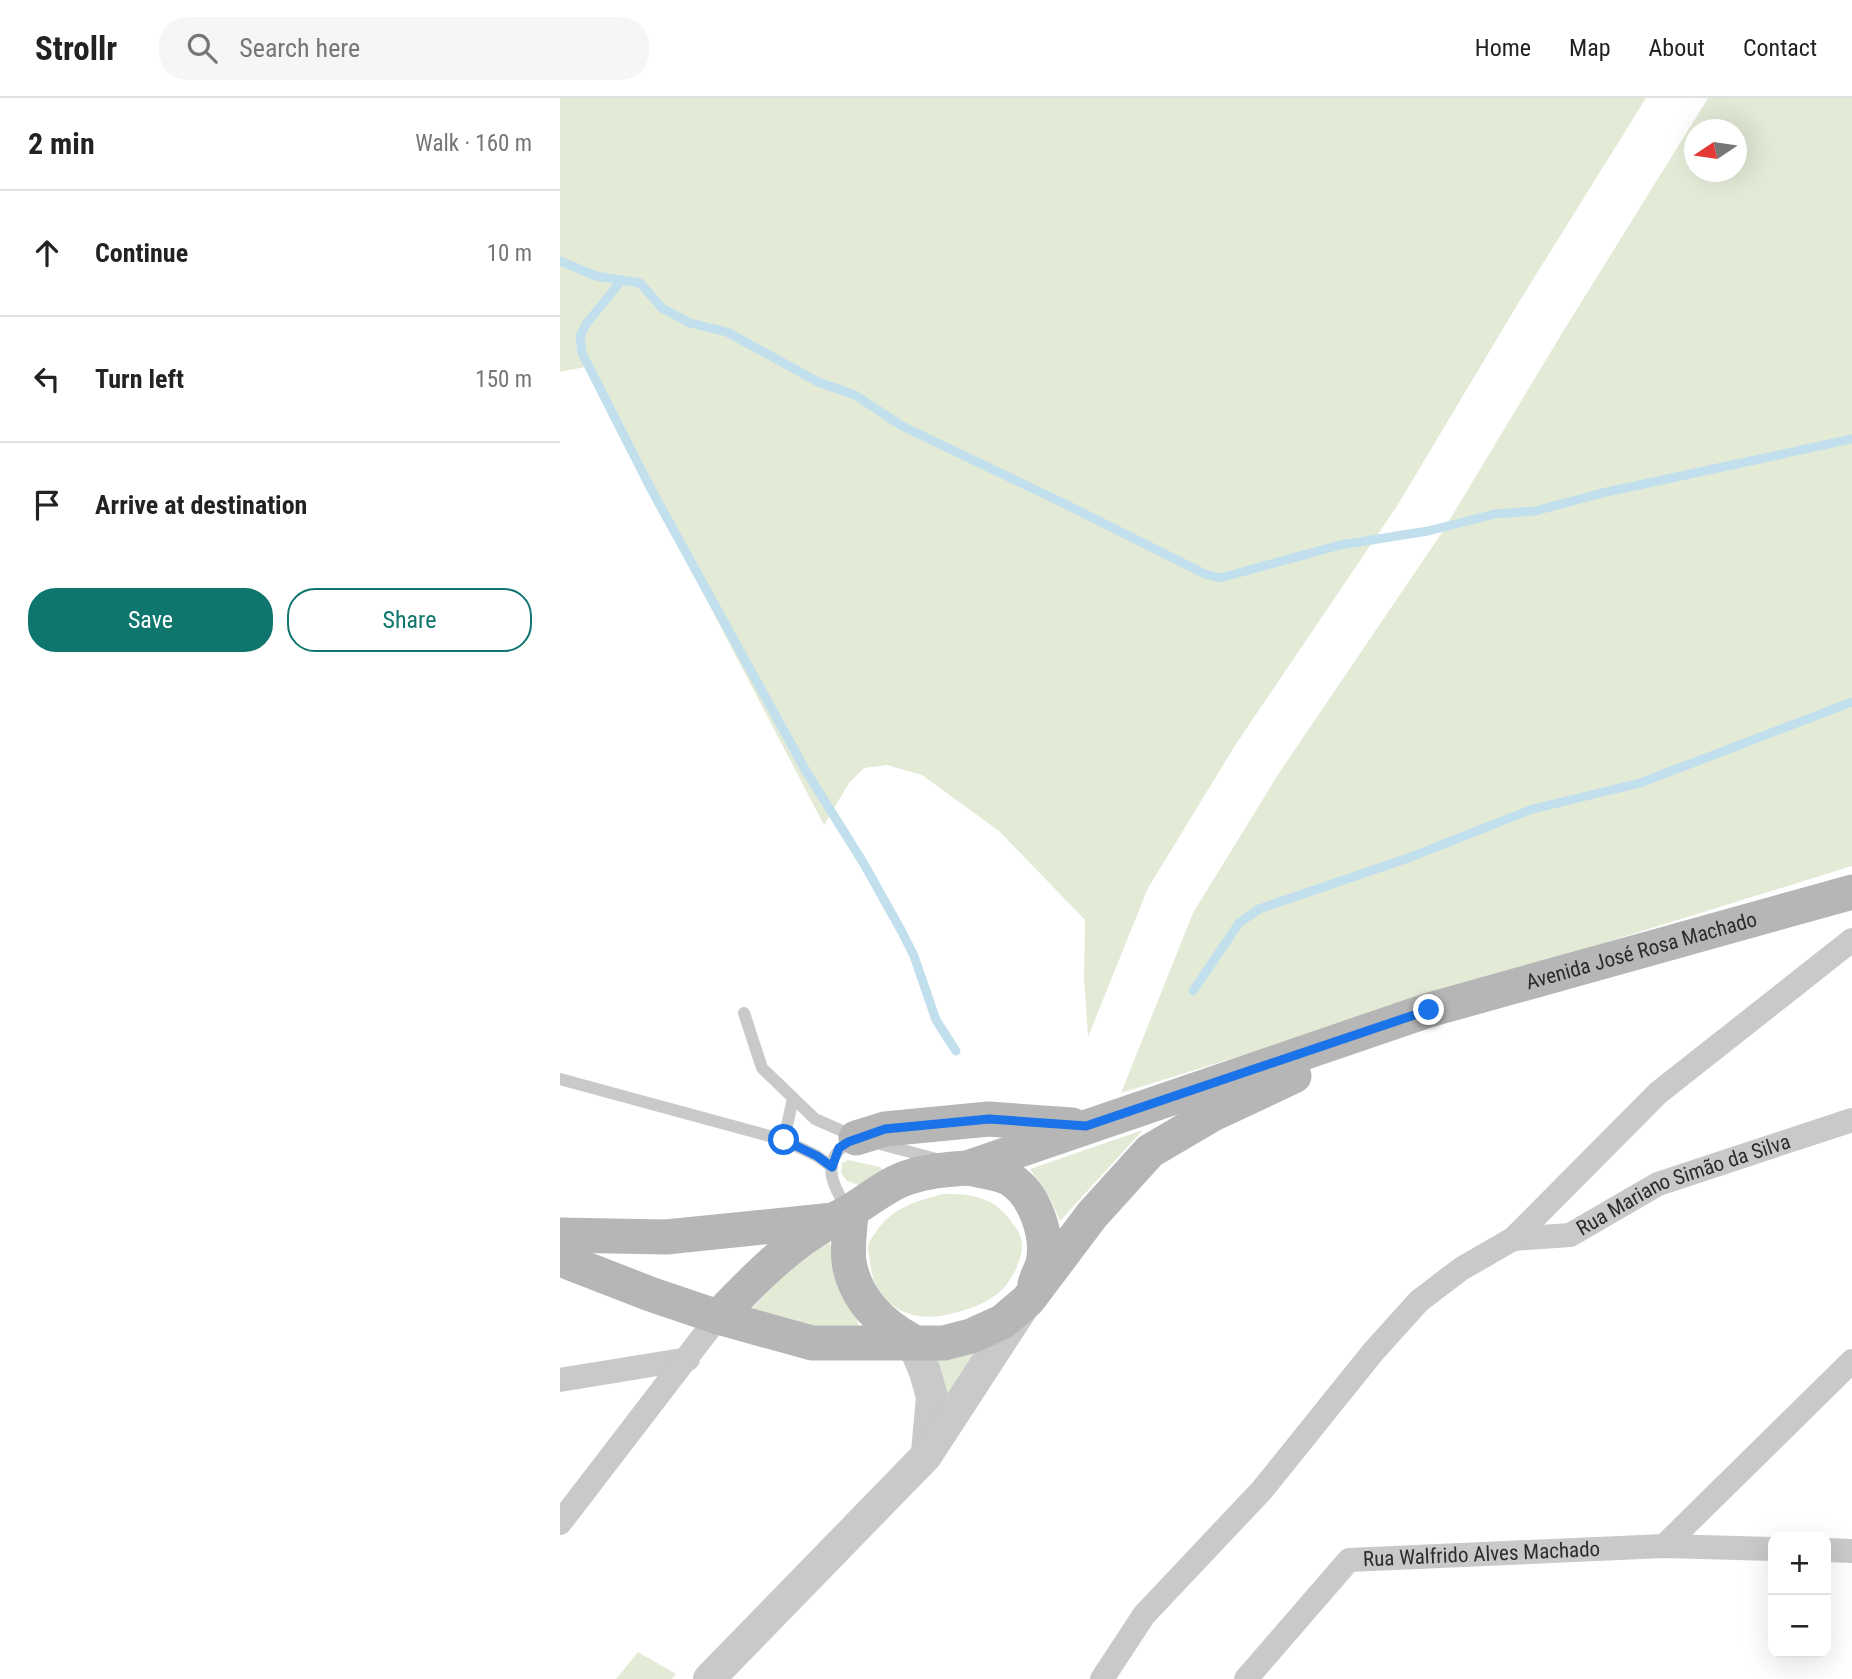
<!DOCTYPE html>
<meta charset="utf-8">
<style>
:root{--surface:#fff;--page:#f6f6f6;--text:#222;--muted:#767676;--line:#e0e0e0;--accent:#0f766e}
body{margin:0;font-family:"Roboto Condensed",sans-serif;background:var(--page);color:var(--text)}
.controls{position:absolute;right:21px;bottom:21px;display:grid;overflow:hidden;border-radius:14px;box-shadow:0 7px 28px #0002}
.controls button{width:63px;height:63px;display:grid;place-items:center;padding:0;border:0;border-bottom:2px solid var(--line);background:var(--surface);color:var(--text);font:35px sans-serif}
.compass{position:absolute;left:1124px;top:21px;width:63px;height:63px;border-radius:50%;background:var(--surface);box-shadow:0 7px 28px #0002;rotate:257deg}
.stop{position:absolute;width:21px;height:21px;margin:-16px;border:5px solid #1a73e8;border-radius:50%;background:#fff}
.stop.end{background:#1a73e8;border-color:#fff;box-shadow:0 2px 7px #0008}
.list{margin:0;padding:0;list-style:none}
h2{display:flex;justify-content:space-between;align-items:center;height:91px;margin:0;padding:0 28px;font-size:30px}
h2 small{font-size:23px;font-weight:400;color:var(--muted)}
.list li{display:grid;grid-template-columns:46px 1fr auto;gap:21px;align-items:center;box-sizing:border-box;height:126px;padding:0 28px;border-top:2px solid var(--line)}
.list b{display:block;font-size:26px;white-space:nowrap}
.list em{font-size:23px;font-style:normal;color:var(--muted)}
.actions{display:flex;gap:14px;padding:21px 28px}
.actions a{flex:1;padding:16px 0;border:2px solid var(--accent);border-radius:28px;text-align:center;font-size:24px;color:var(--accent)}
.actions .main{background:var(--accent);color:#fff}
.icon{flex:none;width:38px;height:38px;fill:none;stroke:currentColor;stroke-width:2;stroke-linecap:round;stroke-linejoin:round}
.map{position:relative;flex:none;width:1292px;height:1581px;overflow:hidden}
header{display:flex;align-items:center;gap:42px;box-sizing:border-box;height:98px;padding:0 35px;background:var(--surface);border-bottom:2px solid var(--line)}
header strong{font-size:33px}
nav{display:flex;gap:38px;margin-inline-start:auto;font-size:24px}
.search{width:490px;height:63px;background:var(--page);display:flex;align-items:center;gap:18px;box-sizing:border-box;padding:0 24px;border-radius:28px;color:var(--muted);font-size:26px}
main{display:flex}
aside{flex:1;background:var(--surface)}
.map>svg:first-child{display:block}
.green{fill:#e3ebd7;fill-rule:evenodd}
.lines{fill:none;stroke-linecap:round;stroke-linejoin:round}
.stream{stroke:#c1dfed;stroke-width:9}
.service{stroke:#c9c9c9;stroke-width:12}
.minor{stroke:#c9c9c9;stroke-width:24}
.tertiary{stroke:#c9c9c9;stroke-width:32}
.secondary{stroke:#b6b6b6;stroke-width:35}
.route{stroke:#1a73e8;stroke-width:9}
.labels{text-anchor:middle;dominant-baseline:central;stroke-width:7;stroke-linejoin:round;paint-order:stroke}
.street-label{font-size:21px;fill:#2c2c2c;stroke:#fff}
</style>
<header>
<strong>Strollr</strong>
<div class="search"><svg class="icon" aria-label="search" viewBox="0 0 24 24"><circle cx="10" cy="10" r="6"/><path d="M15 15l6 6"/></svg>Search here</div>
<nav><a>Home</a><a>Map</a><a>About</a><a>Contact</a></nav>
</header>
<main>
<aside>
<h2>2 min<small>Walk · 160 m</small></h2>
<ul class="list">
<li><svg class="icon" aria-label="ahead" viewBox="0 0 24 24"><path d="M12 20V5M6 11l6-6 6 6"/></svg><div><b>Continue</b></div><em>10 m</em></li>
<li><svg class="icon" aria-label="left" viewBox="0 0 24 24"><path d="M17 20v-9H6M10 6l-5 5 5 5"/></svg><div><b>Turn left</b></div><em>150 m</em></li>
<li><svg class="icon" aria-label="arrive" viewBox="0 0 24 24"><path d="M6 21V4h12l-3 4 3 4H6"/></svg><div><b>Arrive at destination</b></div></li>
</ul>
<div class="actions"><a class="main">Save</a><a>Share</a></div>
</aside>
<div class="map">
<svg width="1292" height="1581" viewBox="0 0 1292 1581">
<rect width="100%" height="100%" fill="#fff"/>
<g class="green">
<polygon points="0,0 1086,0 959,204 837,408 676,646 588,790 528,939 524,880 525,822 439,733 362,677 327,667 304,670 289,685 264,727 25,269 0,274"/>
<path d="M1148,0H1292V768L561,995L633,815L719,675L881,436L1004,232ZM1134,32H1176V74H1134Z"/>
<polygon points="583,1032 500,1123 491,1102 470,1071"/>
<polygon points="288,1062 320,1069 324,1072 299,1087 287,1083 281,1075 282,1065"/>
<path d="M383,1096C398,1096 412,1096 425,1102C437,1106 446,1116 453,1126C462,1136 464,1147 460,1160C449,1196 425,1208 390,1216C369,1221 347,1220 330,1205C317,1193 312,1181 310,1164C310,1159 307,1152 308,1148C309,1143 313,1138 316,1134C331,1110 357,1103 383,1096Z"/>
<polygon points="269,1143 301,1234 248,1230 189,1214 222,1179"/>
<polygon points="420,1250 383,1303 374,1261"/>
<polygon points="78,1554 116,1576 112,1581 56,1581"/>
</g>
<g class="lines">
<g class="stream">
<polyline points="0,163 36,178 80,185 102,210 130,225 167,234 258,284 295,297 342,328 507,407 645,476 660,480 780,447 868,433 935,416 975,413 1042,395 1292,341"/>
<polyline points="62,182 26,226 20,238 22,255 91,391 246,673 304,766 342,834 354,858 376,922 396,953"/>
<polyline points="633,893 679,825 699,811 848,760 973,711 1080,685 1292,604"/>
</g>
<g class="service">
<polyline points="184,915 202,970 255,1021 296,1039"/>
<polyline points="0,981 224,1042 257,1058 272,1069"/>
<polyline points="224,1042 233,1000"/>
<polyline points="313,1044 380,1062"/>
<path d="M288,1111C269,1084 260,1058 296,1040"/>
</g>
<g class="minor">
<path id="s1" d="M953,1141L1010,1137L1098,1086L1292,1022"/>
<polyline points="0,1282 128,1261"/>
<polyline points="0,1425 158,1219"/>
<polyline points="1104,1448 1292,1263"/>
<polyline points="1266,1452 1292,1453"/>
<polyline points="542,1581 584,1517 702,1392 813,1254 859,1203 901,1171 953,1141 1098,995 1292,842"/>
<path id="s2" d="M686,1581L789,1462L1104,1448L1213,1451"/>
</g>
<g class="tertiary">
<polyline points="352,1243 365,1274 372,1299 367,1354"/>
<polyline points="149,1581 366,1358 463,1209"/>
</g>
<g class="secondary">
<polyline points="296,1040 325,1031 429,1021 512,1027"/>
<path d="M407,1070C421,1073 438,1074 450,1081C475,1096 489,1138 483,1165C481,1172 477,1179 475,1186"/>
<path d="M291,1115C290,1131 287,1149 289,1164C295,1201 322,1227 352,1243"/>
<path id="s3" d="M0,1137L106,1139L273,1122C298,1112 317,1092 341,1082C363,1073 384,1072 407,1070L869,912L1292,794"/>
<polyline points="0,1161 90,1196 158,1219 252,1245 384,1245 411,1238 442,1224 468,1202 532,1117 590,1053 653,1016 734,978"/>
<path d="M158,1219C192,1184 225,1149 267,1125"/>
</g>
</g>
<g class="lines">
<polyline class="route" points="224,1042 257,1058 272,1069 279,1050 288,1044 325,1031 429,1021 526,1028 869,912"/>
</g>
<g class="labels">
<g class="street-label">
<text stroke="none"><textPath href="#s3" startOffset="1129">Avenida José Rosa Machado</textPath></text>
<text stroke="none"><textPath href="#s1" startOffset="182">Rua Mariano Simão da Silva</textPath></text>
<text stroke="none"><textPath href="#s2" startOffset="290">Rua Walfrido Alves Machado</textPath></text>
</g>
</g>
</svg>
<div class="controls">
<button>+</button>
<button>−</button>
</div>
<svg class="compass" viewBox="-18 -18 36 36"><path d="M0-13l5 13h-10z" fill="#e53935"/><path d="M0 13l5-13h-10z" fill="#767676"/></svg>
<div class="stop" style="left:224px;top:1042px"></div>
<div class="stop end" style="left:869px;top:912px"></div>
</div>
</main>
